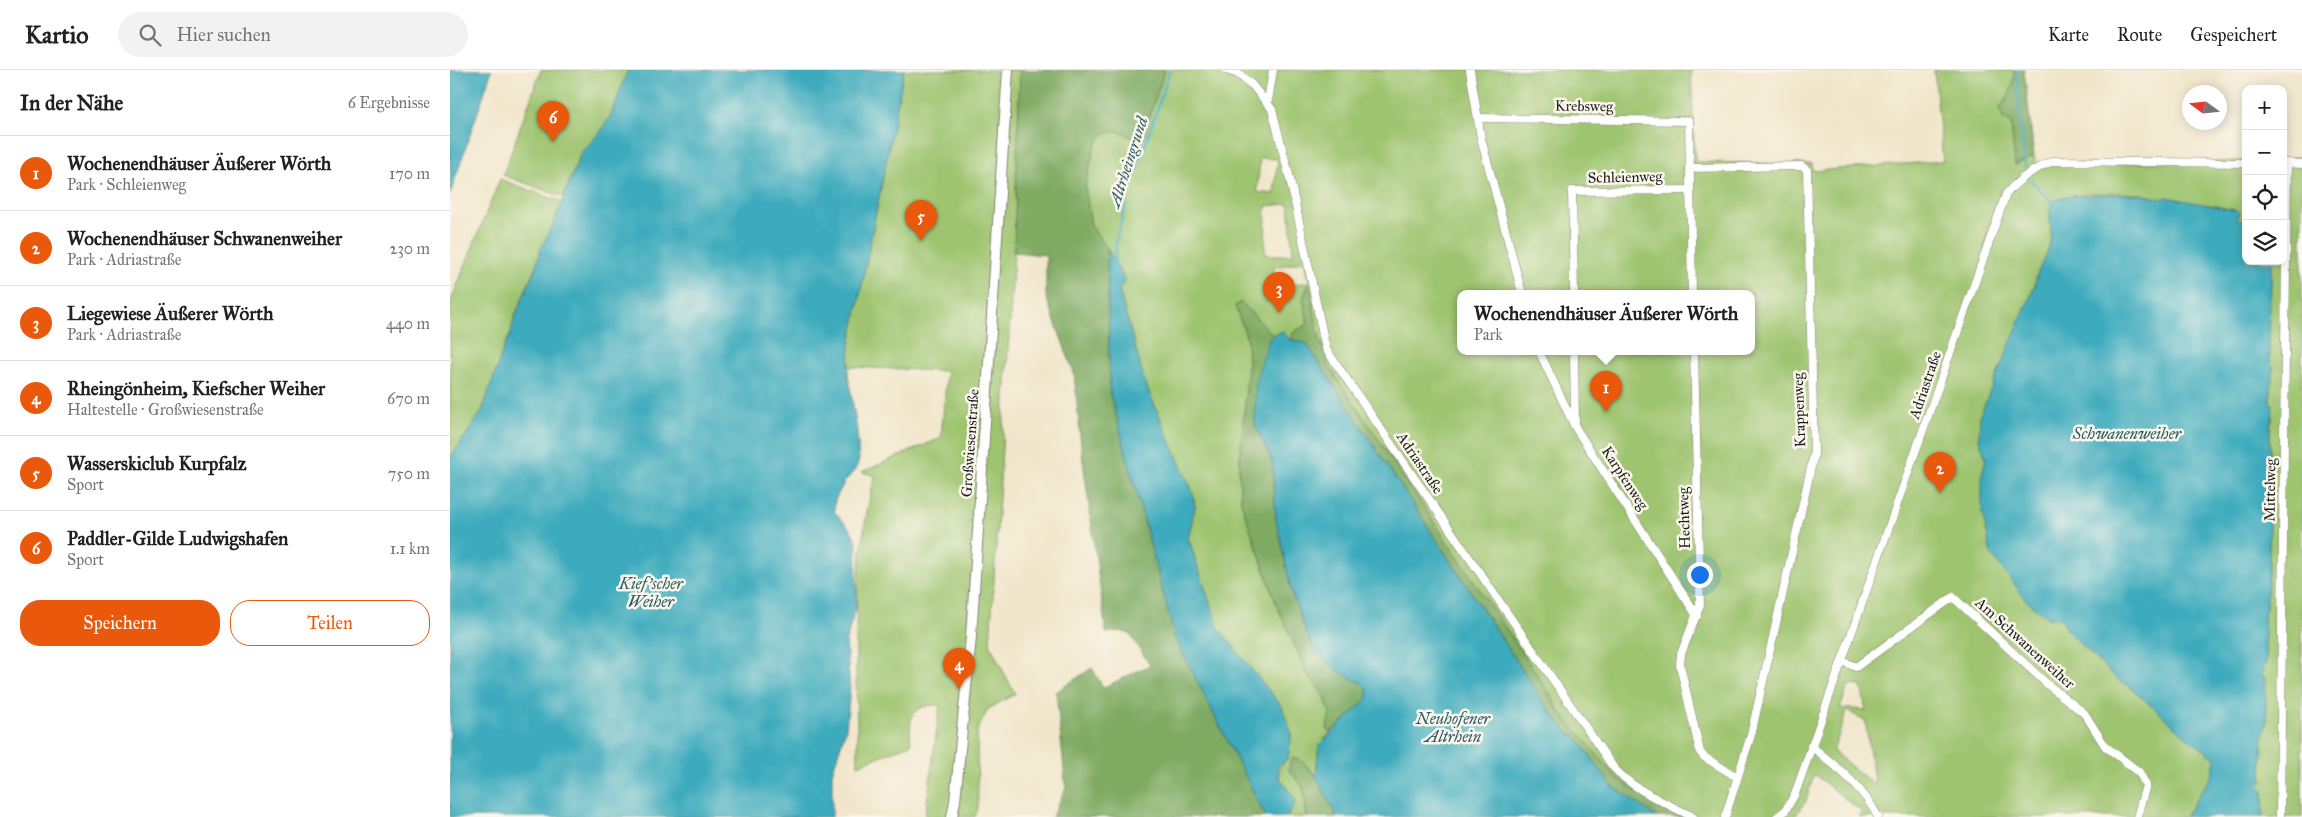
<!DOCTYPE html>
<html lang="de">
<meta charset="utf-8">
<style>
:root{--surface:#fff;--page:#f2f2f2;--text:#202124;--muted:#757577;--line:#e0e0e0;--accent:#ea580c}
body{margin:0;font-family:"IM FELL Great Primer",serif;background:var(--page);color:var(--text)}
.controls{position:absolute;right:15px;top:15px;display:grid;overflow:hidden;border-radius:10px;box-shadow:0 2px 12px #0003}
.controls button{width:45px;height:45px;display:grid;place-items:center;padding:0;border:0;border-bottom:1px solid var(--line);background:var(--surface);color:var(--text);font:25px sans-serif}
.compass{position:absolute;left:1732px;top:15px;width:45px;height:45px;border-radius:50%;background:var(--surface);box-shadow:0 2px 12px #0003;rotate:285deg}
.you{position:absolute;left:1249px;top:504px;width:18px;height:18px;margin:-12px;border:4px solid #fff;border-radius:50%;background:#1a73e8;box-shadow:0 0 0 8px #1a73e833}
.badge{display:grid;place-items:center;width:32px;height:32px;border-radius:50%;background:var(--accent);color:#fff;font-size:16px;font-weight:700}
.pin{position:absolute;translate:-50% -41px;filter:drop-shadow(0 1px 2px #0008)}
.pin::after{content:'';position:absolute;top:26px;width:18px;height:15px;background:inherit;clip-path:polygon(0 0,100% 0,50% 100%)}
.popup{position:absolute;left:1007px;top:220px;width:298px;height:65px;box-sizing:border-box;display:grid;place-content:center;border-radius:10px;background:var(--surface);filter:drop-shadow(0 1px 4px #0005);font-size:16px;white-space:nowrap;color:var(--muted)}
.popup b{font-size:19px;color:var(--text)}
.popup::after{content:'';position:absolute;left:50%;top:100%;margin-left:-10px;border:10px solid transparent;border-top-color:var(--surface)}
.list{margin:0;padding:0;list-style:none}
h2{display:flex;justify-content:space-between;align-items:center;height:65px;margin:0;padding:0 20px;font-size:21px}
h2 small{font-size:16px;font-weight:400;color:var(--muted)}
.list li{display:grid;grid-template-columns:32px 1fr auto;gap:15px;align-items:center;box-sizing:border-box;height:75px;padding:0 20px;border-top:1px solid var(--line)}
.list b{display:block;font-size:19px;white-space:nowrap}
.list p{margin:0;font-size:16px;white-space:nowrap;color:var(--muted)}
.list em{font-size:16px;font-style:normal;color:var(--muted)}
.actions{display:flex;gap:10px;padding:15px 20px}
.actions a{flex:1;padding:11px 0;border:1px solid var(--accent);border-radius:20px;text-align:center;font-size:18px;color:var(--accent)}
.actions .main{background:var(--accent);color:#fff}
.icon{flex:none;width:28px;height:28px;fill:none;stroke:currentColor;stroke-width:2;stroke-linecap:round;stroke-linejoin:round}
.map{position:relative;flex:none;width:1852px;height:747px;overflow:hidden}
header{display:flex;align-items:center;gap:30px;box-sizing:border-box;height:70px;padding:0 25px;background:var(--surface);border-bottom:1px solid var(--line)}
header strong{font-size:24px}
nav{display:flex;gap:28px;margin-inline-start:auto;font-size:18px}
.search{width:350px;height:45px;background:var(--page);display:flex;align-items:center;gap:12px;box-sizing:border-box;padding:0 18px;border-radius:28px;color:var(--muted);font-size:19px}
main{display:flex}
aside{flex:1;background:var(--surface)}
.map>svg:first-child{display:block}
.green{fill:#9ec46f;stroke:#5d7046;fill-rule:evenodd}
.forest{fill:#7eaa62;stroke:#4d633f}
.water{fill:#3eabbd;stroke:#2d646c}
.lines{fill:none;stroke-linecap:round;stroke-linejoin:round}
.stream{stroke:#3eabbd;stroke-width:2.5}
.minor-casing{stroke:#868174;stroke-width:9}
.tertiary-casing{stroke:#868174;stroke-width:12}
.minor{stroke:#fff;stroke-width:8}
.tertiary{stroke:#fff;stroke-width:10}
.labels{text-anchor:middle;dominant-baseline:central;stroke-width:5;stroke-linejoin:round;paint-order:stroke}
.street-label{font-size:15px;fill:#1c1c1c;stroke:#fbf7ec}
.water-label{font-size:16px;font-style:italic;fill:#2b5c64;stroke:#fbf7ec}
</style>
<header>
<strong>Kartio</strong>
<div class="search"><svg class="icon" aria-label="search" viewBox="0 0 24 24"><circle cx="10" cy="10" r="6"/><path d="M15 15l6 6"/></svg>Hier suchen</div>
<nav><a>Karte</a><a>Route</a><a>Gespeichert</a></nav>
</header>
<main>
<aside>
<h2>In der Nähe<small>6 Ergebnisse</small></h2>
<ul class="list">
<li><span class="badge">1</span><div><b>Wochenendhäuser Äußerer Wörth</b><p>Park · Schleienweg</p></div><em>170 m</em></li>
<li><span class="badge">2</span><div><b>Wochenendhäuser Schwanenweiher</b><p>Park · Adriastraße</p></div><em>230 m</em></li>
<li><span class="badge">3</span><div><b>Liegewiese Äußerer Wörth</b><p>Park · Adriastraße</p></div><em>440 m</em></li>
<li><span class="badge">4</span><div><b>Rheingönheim, Kiefscher Weiher</b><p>Haltestelle · Großwiesenstraße</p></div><em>670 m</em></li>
<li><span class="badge">5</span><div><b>Wasserskiclub Kurpfalz</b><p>Sport</p></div><em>750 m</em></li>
<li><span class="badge">6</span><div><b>Paddler-Gilde Ludwigshafen</b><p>Sport</p></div><em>1.1 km</em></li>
</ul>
<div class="actions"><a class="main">Speichern</a><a>Teilen</a></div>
</aside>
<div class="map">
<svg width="1852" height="747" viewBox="0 0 1852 747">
<rect width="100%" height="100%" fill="#fbf7ec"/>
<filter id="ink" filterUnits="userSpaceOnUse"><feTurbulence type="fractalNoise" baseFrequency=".02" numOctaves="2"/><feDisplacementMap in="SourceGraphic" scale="10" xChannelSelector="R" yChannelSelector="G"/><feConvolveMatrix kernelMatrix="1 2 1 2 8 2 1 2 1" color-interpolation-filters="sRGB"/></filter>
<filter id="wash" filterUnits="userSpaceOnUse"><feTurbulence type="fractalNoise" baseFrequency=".0096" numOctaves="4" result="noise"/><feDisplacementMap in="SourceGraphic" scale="20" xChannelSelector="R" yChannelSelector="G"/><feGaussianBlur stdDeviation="1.12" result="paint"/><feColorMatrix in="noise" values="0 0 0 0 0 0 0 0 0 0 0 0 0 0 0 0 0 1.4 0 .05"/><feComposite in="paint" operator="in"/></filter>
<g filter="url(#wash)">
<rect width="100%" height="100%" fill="#f1e6cb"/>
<g class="green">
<polygon points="91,0 178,0 160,47 151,61 131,83 113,127 53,105"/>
<path d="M454,0H570L564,182L540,575L565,624L538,639L527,661L528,738L525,747H475L490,635C459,634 459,650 461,674L408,695C406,596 400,503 425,406L412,402L491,368L497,301L399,297L400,275Z"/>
<path d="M715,0H1241L1245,92L1362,94L1363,101L1493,91L1484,0H1564C1565,15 1559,26 1550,38L1561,52L1565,95L1584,86L1586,95L1796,91V147L1790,151L1787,149L1788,141C1764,135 1741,132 1716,130C1707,129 1699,125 1690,124C1668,122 1621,122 1602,132C1597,144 1603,160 1600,173C1597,188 1586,200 1585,215L1529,368L1536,389L1532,404L1607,547L1613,550L1669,611L1678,615L1737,667L1765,688L1763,703L1735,747H1408L1412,742L1364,704L1356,731L1344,747H1232L1201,731L1168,708L1145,685L1126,660L1117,653L1100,624L878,295L868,262L859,214L853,229L858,254L843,263L842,270H840L833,261L823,265L791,232L785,236L797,268L798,298L789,400L791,432L827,536L857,603L875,627L880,643L877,658L880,663L869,675L866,706L850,689L839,700L853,717L857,747H838L845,733V729C833,713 820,705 838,688L832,637L769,559L738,468L745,437L743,423L696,316L669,220L675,210L657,178L641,156L635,116L644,78L654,63L669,61L691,72ZM810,88L828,89L824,124L807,122ZM839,134L843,185H815L816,136ZM854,191L859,212L827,218L823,198ZM1011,223H1301V281H1011ZM1399,615L1411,616L1416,640L1390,638ZM1397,641L1415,650L1425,716L1383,681Z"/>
<polygon points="1852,89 1852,747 1813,747 1813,720 1808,716 1812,711 1812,672 1817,651 1812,606 1816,590 1814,541 1819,496 1820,334 1823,296 1820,293 1819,256 1822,191 1833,191 1837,91"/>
<polygon points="50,109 112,132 65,246 60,266 56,272 32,341 0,389 0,233"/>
</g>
<g class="forest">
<polygon points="570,0 715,0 691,72 669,61 654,63 644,78 635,116 641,156 657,178 660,323 725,567 816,747 602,747 616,718 606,622 642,598 653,618 700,595 680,564 670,561 656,563 631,375 624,303 596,227 596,185 564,182"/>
<path d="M1564,0H1574L1584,86L1565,95L1561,53L1553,49L1550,38C1559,26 1565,15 1564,0Z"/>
<path d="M859,212L868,262L878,295L1100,624C1106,639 1116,650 1127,661C1141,676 1152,693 1167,707C1186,724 1210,735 1232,747H1207L1162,716L1125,665L1118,663L1097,637L856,273L842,270L843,263L858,254L853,229Z"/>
<polygon points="791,232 823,265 819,270 805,354 822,390 826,448 842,524 863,580 892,604 910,612 917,619 918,628 880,663 877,658 880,643 875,627 857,603 827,536 791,432 789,400 798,298 797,268 785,236"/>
<polygon points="843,688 850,689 866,706 887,747 857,747 853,717 839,700 840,693"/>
</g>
<g class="water">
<polygon points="0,0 42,0 0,124"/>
<polygon points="178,0 454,0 400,275 398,304 407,360 409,390 405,400 395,411 385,430 384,441 401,460 407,472 406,536 396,571 400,619 396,659 382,703 382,747 0,747 0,389 32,341 56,272 60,266 65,246 85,200 91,178 103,155 131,83 151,61 160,47"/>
<path d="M1658,124H1690L1713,129L1717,127L1789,141L1787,149L1790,151L1796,147V191H1822L1819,256L1820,293L1823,296L1820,333L1823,334L1822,352L1820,353L1819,496L1816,540L1814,542L1816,590L1812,606L1815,608L1817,651L1812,672V712L1808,716L1813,720V747H1735L1763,703L1765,688L1737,667L1678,615L1669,611L1616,559L1613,550L1607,547L1599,549L1578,532L1541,484L1532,441V404L1536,389L1529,368L1530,345L1585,215C1586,200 1597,188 1600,173C1603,160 1597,144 1602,132L1614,127Z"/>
<polygon points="657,178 675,211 669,220 696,316 743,423 745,437 738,468 769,559 832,637 842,664 838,688 829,696 828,702 829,707 845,729 845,733 838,747 816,747 725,567 660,323"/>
<polygon points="833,261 840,270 856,273 1097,637 1118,663 1125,665 1162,716 1207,747 887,747 866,706 869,675 918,628 917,619 910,612 892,604 863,580 842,524 826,448 822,390 805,354 806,309 819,270 823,265"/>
</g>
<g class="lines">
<g class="stream">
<polyline points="1566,0 1575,97"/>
<polyline points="1580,110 1602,132"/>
<polyline points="665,193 666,170 680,120 720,0"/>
</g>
</g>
</g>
<g filter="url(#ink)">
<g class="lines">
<defs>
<g id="minor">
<path d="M776,0L788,4L802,15L822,39L840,109L876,279L1163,697C1183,720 1216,733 1243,747"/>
<polyline points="1020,0 1031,68 1072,223"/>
<polyline points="818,31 823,0"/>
<polyline points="1028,48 1239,51 1242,223"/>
<polyline points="1833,93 1852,94"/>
<polyline points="1239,98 1352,96 1357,100 1364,384 1301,665 1275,747"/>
<polyline points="1124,223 1122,121 1239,120"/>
<polyline points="1089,281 1125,357 1247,546"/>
<polyline points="1124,281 1125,354"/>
<polyline points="1244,281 1250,535 1231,584 1230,595 1250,682 1254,687 1287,707"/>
<polyline points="1392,591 1406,597 1503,527 1597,614 1635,644 1655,676 1689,702 1696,715 1687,747"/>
<path d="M1361,676C1387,697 1413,717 1428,747"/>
<path d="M1327,747L1335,741L1345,724L1556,124C1570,108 1584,98 1604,91L1796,93"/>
<polyline points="1830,747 1837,93"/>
</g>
<polyline id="tertiary" points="502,747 505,731 521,567 558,0"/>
</defs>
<use href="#minor" class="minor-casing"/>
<use href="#tertiary" class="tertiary-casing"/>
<use href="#minor" class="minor"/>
<use href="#tertiary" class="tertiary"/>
</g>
</g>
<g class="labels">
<g class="street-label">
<text transform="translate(1134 36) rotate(1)">Krebsweg</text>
<text transform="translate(1175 107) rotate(-1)">Schleienweg</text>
<text transform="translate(1475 315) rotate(-71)">Adriastraße</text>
<text transform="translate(1349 340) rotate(-92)">Krappenweg</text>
<text transform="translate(520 373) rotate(-86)">Großwiesenstraße</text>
<text transform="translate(970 393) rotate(56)">Adriastraße</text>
<text transform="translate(1175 408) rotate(57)">Karpfenweg</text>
<text transform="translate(1820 420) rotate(-89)">Mittelweg</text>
<text transform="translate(1234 448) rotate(-92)">Hechtweg</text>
<text transform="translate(1575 573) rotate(42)">Am Schwanenweiher</text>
</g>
<g class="water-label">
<text transform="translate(678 92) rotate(-72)">Altrheingrund</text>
<text x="1677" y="363">Schwanenweiher</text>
<text x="201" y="513">Kief'scher<tspan x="201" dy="18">Weiher</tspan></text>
<text x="1003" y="648">Neuhofener<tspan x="1003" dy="18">Altrhein</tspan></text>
</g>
</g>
</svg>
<div class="controls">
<button>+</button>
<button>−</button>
<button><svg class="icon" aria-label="locate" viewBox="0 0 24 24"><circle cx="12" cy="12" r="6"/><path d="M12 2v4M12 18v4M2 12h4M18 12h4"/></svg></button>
<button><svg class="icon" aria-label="layers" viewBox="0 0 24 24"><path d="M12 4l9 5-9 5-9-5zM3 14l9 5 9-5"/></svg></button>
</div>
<svg class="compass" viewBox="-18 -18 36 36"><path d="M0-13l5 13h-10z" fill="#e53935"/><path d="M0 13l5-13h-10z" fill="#757577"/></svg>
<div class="you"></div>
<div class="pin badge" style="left:1156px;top:342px">1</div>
<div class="popup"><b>Wochenendhäuser Äußerer Wörth</b>Park</div>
<div class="pin badge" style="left:1490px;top:423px">2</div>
<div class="pin badge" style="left:829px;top:243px">3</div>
<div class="pin badge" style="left:509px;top:619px">4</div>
<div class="pin badge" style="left:471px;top:171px">5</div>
<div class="pin badge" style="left:103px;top:72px">6</div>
</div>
</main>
